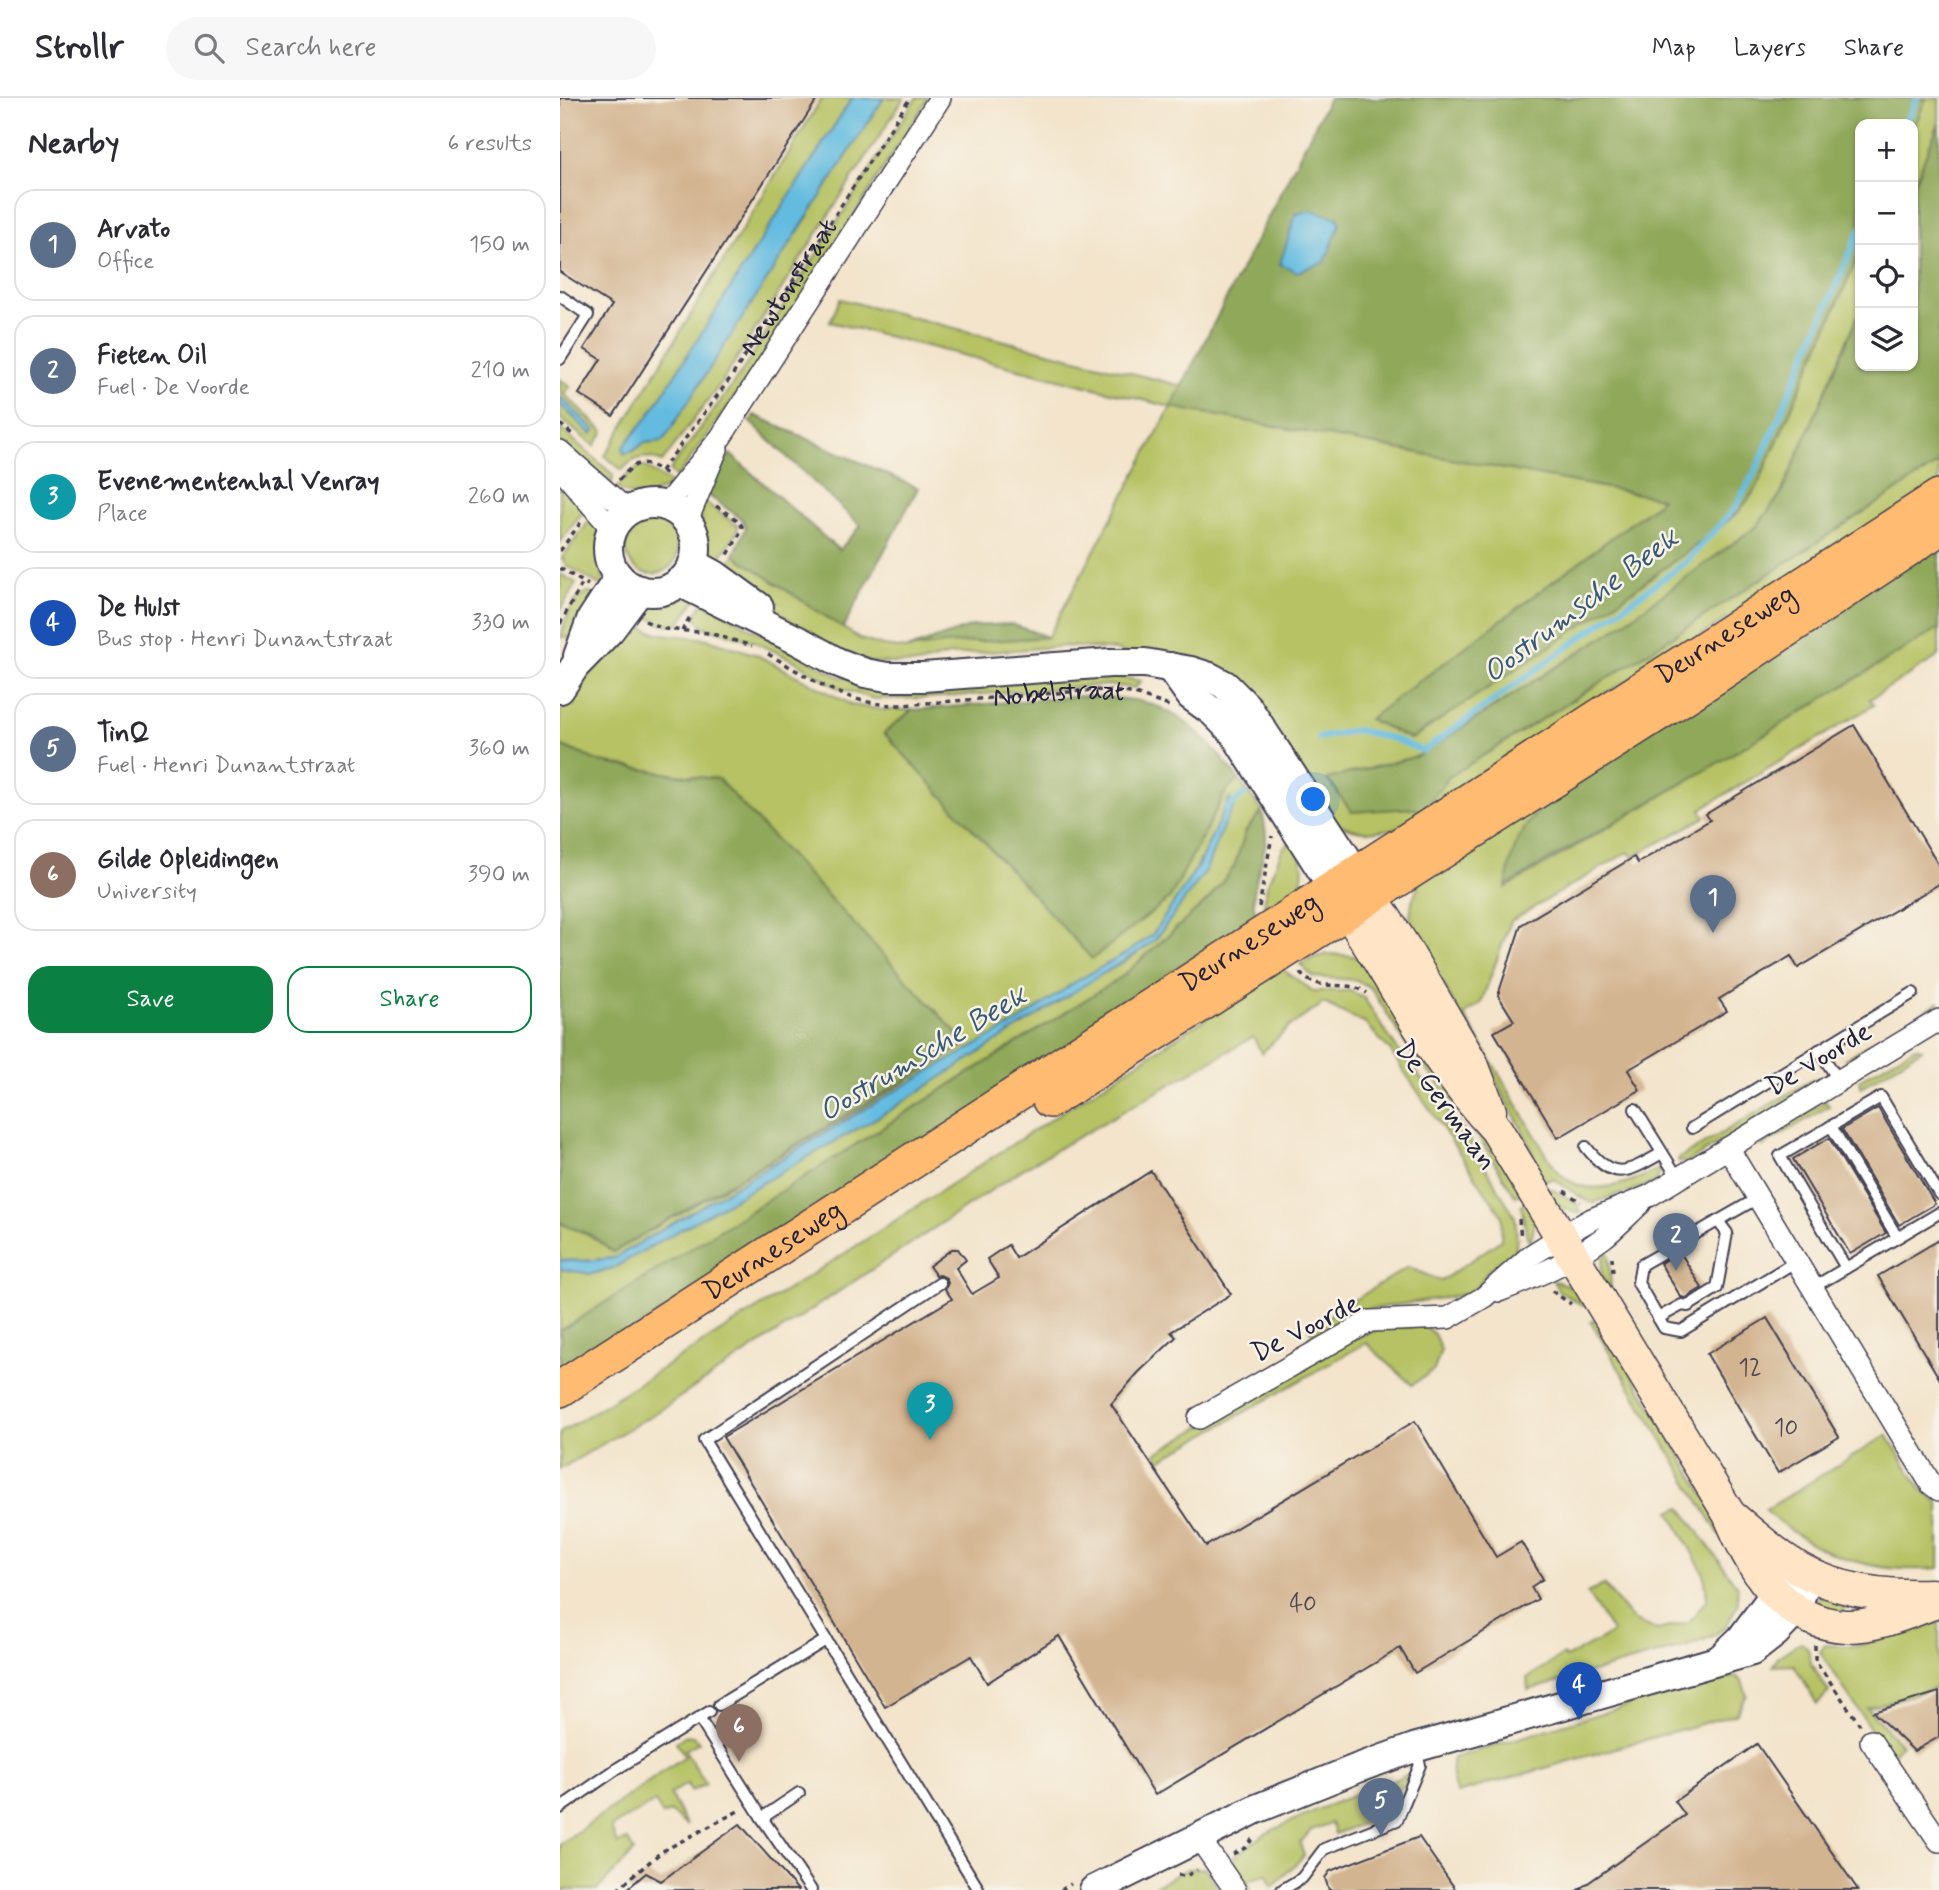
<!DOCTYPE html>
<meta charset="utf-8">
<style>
:root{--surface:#fff;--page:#f7f7f7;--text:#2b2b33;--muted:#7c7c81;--line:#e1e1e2;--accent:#0b8043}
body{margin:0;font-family:Mynerve,sans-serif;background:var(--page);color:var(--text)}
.controls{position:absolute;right:21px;top:21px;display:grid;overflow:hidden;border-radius:14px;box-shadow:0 2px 5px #0004}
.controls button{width:63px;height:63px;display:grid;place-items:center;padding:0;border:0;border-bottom:2px solid var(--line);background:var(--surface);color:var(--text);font:35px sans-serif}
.you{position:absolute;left:754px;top:702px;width:24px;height:24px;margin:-18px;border:5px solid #fff;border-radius:50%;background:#1a73e8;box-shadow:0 0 0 10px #1a73e833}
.badge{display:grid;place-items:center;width:46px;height:46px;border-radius:50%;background:var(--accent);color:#fff;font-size:23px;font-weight:700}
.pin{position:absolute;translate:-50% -58px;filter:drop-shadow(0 2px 4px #0008)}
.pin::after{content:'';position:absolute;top:37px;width:24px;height:21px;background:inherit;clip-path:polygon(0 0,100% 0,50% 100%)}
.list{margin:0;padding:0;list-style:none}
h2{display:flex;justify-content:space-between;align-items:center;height:91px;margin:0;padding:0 28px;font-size:30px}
h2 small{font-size:23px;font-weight:400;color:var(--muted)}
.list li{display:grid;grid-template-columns:46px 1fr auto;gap:21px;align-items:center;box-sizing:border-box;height:112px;margin:0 14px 14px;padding:0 14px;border:2px solid var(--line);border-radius:21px}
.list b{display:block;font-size:26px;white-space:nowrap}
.list p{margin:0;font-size:23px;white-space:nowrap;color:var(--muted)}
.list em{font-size:23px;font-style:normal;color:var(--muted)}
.actions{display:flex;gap:14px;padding:21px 28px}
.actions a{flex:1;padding:16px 0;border:2px solid var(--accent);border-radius:21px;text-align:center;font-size:24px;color:var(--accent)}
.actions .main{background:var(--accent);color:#fff}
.icon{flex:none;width:38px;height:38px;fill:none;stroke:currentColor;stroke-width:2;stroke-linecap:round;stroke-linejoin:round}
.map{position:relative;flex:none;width:1379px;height:1792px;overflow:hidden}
header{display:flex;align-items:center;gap:42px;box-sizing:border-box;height:98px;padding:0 35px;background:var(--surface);border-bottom:2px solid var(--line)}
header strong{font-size:33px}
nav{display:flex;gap:38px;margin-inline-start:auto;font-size:24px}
.search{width:490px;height:63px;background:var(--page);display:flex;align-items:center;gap:18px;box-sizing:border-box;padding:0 24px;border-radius:38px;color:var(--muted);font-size:26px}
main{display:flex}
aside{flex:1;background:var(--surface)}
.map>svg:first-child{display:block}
.green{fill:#b6c264;stroke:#6c7250;stroke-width:2}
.forest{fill:#90a85a;stroke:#59654a;stroke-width:2}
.water{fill:#63bbe0;stroke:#426e8e;stroke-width:2}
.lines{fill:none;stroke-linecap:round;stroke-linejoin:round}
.stream{stroke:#63bbe0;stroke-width:6}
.building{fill:#d3b490}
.service-casing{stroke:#413f51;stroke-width:14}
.minor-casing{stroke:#413f51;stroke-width:24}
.tertiary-casing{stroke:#413f51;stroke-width:32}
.secondary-casing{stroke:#413f51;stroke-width:35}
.primary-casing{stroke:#413f51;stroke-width:38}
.path{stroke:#413f51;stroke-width:3.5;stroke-dasharray:5 5;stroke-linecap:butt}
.service{stroke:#fff;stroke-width:10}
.minor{stroke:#fff;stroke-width:21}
.tertiary{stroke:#fff;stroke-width:28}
.secondary{stroke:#ffe4c6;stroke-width:32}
.primary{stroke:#ffbb71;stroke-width:35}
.labels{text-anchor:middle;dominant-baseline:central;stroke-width:5;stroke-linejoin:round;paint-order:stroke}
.number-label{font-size:24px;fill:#4e4650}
.street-label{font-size:28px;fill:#22223b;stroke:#f7f3e8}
.water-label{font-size:30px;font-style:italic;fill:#395875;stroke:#f7f3e8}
</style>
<header>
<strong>Strollr</strong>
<div class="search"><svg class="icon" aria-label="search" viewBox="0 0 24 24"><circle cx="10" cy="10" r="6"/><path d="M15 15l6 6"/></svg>Search here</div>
<nav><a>Map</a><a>Layers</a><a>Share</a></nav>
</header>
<main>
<aside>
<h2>Nearby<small>6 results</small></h2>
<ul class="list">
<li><span class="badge" style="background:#5c6f8a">1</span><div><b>Arvato</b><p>Office</p></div><em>150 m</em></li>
<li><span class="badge" style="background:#5c6f8a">2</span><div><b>Fieten Oil</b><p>Fuel · De Voorde</p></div><em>210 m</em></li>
<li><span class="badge" style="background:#0f9aa8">3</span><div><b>Evenementenhal Venray</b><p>Place</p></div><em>260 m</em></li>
<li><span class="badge" style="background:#1a4fb4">4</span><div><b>De Hulst</b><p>Bus stop · Henri Dunantstraat</p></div><em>330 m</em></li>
<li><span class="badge" style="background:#5c6f8a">5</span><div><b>TinQ</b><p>Fuel · Henri Dunantstraat</p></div><em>360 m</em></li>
<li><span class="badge" style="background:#8d6e63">6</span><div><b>Gilde Opleidingen</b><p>University</p></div><em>390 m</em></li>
</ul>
<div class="actions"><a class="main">Save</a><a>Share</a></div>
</aside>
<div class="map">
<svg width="1379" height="1792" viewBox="0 0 1379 1792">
<rect width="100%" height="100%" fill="#f7f3e8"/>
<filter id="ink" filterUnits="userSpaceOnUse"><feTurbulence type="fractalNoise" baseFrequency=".0143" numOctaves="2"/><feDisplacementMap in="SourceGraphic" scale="14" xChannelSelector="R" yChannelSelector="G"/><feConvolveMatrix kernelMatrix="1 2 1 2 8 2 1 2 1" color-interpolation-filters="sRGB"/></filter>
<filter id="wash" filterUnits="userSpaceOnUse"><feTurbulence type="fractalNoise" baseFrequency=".00686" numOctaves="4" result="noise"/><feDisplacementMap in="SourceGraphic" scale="28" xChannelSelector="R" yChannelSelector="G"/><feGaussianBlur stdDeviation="1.57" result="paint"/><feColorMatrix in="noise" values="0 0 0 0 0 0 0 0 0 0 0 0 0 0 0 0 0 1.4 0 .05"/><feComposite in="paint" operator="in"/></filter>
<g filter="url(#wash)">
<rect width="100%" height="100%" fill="#f3e4cb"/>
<g class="green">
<path d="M262,0H292L88,319L63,349L73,353L84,345L324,0H344L161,285L102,364C86,356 74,359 62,372L45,358Z"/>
<polygon points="356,0 368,0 206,256 116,380 110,373 112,369 181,275"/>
<polygon points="1366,0 1379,0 1379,25 1353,88 1353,33"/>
<path d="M1300,154V213L1221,396L1197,428L1057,530L858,658L767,681L824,711L853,710L860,714L889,679L1089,554L1379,365V387L1122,549L973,640L840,729C814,735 800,736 776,725L689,600L556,552L507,548L389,557L358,566L309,564L271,549L234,525L163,472L174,457L300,541L323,548L347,551L384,546L488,539L611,309L270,224L280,201L622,288L612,309L1101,400L1098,405L810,621L851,641L1067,497L1158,431L1180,412L1196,391Z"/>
<polygon points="0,281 10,289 4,296 44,334 34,348 0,320 0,306 31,335 34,333 0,299"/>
<polygon points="0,330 53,377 52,385 0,344"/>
<path d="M80,369H85L112,386C93,398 77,403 57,390L68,376Z"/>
<polygon points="0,385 25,411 0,444"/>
<path d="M142,402L178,428L177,434L156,465C142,442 140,429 142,402Z"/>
<polygon points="33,418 39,427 43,489 6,467 2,460"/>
<circle cx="92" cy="450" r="26"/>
<polygon points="0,476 16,485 0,513"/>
<path d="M28,494L36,499L11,540L1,539C5,523 11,499 28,494Z"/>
<polygon points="119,496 137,500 118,527 101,526 75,511 80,505"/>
<polygon points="143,504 280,579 543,576 581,583 575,590 548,587 366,600 315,601 278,590 235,563 193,543 144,529 136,521 137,514"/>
<polygon points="66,519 90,533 102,536 148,541 197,557 292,607 323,612 352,612 324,635 610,800 667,691 679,682 702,713 686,733 674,769 648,802 563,878 0,1233 0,1171 32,1176 53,1170 332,1011 534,881 568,862 595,842 645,774 664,726 674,707 649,745 627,786 593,836 570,853 515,884 458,924 366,975 54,1160 23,1163 0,1162 0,1125 30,1137 53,1154 297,1013 407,946 158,681 117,677 40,664 0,647 0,614"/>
<path d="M1379,530V558L1310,601L1314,607L1141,711L1145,719L1073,759L1068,754L951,823L921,905L904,917L985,1054C989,1060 993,1068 998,1073C1024,1105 1074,1084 1103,1069L1095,1085L1033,1105C1022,1103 1005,1087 993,1081L981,1083L970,1048L962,1031L859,842L850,818L852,804L862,777L1006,684L947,789L1151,669Z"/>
<path d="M734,741C754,780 737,794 712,823L704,807L707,787L723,750Z"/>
<polygon points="768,856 793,858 803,863 964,1096 955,1098 911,1026 844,943 811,890 796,882 753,879 740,866 755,859"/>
<path d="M722,871L753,893H791L804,900L835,948L907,1038L955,1119C956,1128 959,1150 953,1157C947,1164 935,1165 929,1172C919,1184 923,1186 908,1196L798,1213L753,1237L749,1230L848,1169L881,1183L941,1142L942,1118L829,951L806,926L764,905L729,929L702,955L693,939L466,1069L99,1313L0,1371V1335L276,1161Z"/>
<polygon points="1379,904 1379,913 1293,965 1285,961"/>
<polygon points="1355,949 1362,951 1301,989 1299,982"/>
<polygon points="1253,981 1253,988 1126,1065 1118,1063 1118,1061"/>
<polygon points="1265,1003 1269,1008 1201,1049 1211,1036"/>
<path d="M991,1091L1016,1104L1021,1115C1006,1115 993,1105 987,1092Z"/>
<path d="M968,1103C976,1116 975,1131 970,1144L967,1139L961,1107Z"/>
<path d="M1046,1153L1049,1157L1051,1192C1039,1180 1039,1168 1046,1153Z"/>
<path d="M993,1183C1009,1186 1018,1191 1028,1204L1023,1208L999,1193Z"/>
<polygon points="1038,1220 1185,1465 1179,1469 1031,1224"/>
<polygon points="865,1228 874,1236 881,1252 874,1272 852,1287 806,1245 600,1362 596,1355 797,1238 825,1230"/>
<path d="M1327,1337L1361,1391L1379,1405V1470C1333,1475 1283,1466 1244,1441C1230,1433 1217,1422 1205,1412Z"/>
<polygon points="1121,1409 1177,1488 1178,1506 1166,1528 1153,1538 1130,1547 968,1592 967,1580 1003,1557 1006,1560 1053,1535 1027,1495 1044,1487 1074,1523 1098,1532 1129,1524 1147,1501 1144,1476 1110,1414"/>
<polygon points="1260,1495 1287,1495 1282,1519 1256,1506"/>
<polygon points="1379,1524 1379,1589 1307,1610 1341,1647 1329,1659 1260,1554 1265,1547 1297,1548"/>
<polygon points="1241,1544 1248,1550 1251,1566 1269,1594 1257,1606 1234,1567 1213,1568 1219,1558"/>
<path d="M1176,1578L1182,1583L1187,1597L1176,1616L897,1695C891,1683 890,1673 893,1660L1088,1601Z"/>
<polygon points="133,1638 139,1644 125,1652 146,1686 131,1693 127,1686 110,1696 127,1728 110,1714 103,1717 95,1704 51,1729 57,1746 68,1742 74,1753 37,1792 0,1792 0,1746 125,1658 116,1644 123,1639"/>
<path d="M849,1676L851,1679L809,1723L775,1736L771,1725L751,1732L740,1745L744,1758L712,1789L707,1776L687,1783L690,1792H686L678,1781L674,1758C686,1752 694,1742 705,1736C751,1712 801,1695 849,1676Z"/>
<polygon points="645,1770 659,1792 588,1792 627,1771"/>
</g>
<g class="forest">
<polygon points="769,0 1366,0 1353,33 1353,26 1300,26 1300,154 1196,391 1180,412 1158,431 1067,497 851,641 809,621 1098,405 1101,400 611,309"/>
<polygon points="1379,25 1379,365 1089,554 889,679 861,714 853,710 792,714 767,681 858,658 1057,530 1197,428 1221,396 1300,213 1300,268 1353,268 1353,88"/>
<polygon points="194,317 358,390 283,530 174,457 186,429 182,421 146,396 170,356 279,452 301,428 190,324"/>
<path d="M1379,441V530L1151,669L982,766L946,789C952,736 970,720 1006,684Z"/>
<polygon points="451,526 488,539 384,546 347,551 412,528"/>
<path d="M523,598C544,600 568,599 588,605C629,618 654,649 679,682L667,691L610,800L532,861L324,635L352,612Z"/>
<polygon points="0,647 40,664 117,677 158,681 407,946 53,1154 30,1137 0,1125"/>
<path d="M702,713C704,723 706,731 706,741C704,765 686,796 697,818L693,822L697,828L0,1280V1233L563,878L648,802L674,769L686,733Z"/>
</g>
<g class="water">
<polygon points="292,0 324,0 103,343 84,345 73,353 64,356 63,349 88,319"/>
<polygon points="751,112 778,120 780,126 765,164 737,174 720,166 736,116"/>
<polygon points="0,299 35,332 31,336 0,306"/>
<polygon points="669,701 675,707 664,726 645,774 595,842 582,852 534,881 332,1011 53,1170 32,1176 0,1171 0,1162 23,1163 54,1160 366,975 458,924 515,884 570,853 593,836 638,768"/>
</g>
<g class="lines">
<g class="stream">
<polyline points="1346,26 1357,0"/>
<polyline points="759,640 797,632 834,641 863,653 1126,464 1175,410 1198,368 1300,132"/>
<polyline points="667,711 684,696"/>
</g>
</g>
<g id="blocks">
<g class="building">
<polygon points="0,0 258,0 53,318 19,296 41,261 24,251 52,207 0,174"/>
<polygon points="1294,627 1379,768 1379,786 1238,870 1231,858 1159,901 1167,913 1068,972 1080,992 998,1040 934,934 954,923 938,897 961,827 1074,759 1078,765 1150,722 1146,716"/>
<polygon points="1318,1010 1375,1106 1339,1127 1282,1031"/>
<polygon points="1269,1040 1326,1135 1290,1156 1233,1061"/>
<polygon points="591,1073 671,1196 611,1234 616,1239 578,1275 551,1306 646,1448 855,1323 936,1459 961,1444 983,1481 971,1489 978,1501 855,1575 840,1550 595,1697 499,1538 427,1585 411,1558 325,1609 163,1339 392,1201 385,1191 388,1185 386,1180 380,1177 376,1178 369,1168 392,1151 398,1151 406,1162 396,1170 412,1196 439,1180 427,1161 448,1147 456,1160"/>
<polygon points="1379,1142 1379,1280 1318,1178"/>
<polygon points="1120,1154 1142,1190 1126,1200 1121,1199 1100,1165"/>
<polygon points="1207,1220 1279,1339 1218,1375 1147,1256"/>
<polygon points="1379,1594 1379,1639 1354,1653 1313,1614"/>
<polygon points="1197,1646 1298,1792 1018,1792 1125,1717 1115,1703"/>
<polygon points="180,1726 238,1792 66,1792 86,1775 101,1783"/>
<polygon points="859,1739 896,1792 769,1792 765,1780 770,1773"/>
</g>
</g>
</g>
<g filter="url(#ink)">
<use href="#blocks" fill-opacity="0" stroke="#413f51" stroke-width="2"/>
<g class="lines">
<defs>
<g id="service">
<polyline points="0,198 28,217 0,261"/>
<polyline points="1259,952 1279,983"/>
<polyline points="1075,1011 1118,1080"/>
<polyline points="1271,1028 1337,1139"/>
<polyline points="1132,1030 1353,895"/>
<path d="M1026,1049C1054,1085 1068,1074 1102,1055"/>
<polyline points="1198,1100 1081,1167 1078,1185 1104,1230 1121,1233 1235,1164"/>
<polyline points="1286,1170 1220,1058 1321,999 1379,1096"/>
<polyline points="380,1185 144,1342 419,1792"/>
<polyline points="1252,1190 1379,1115"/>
<polyline points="1098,1220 1122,1207 1128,1208 1157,1190 1167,1135 1158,1123"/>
<polyline points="159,1607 266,1542"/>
<polyline points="139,1620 202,1720 251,1792"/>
<polyline points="0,1710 58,1670 149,1614"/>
<polyline points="202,1720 239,1695"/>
<polyline points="722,1792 742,1780 764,1751 837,1722 860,1667 854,1650"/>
</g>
<g id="minor">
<polyline points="0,353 68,413"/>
<polyline points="0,370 52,431"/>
<polyline points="105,408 161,339 380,0"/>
<polyline points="127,423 157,351"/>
<polyline points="1168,1050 1371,1386 1379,1392"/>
<path d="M939,1193C975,1179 1011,1164 1043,1140C1056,1130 1068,1117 1080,1106"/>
<polyline points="639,1320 810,1223 888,1220 924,1199 970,1158 1002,1138 1032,1121 1089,1098 1379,922"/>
<polyline points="1311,1643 1379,1743"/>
<polyline points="639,1740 675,1792"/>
</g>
<g id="tertiary">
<circle cx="92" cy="450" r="44"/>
<polyline points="133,465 155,477 199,509"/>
<polyline points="119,484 241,544 277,564 305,575 327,579 363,579 550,565 585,565 631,573 650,579 665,587 688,610 797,776"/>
<polyline points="18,558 31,522 59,479"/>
<polyline points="610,569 631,598 653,614 674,635 773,790"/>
<polyline points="0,591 15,568 50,532 80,492"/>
<polyline points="1161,1560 1181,1541 1215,1495 1233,1484"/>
<polyline points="534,1792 696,1711 798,1670 854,1650 1192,1553 1215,1535 1235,1514 1249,1476"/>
</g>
<g id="secondary">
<polyline points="798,778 844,849 912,966 930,1013"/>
<path d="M773,791C828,870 869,961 936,1031L1169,1416C1191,1468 1220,1525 1286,1528C1317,1529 1351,1513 1379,1503"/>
<path d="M1172,1419C1190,1434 1208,1450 1227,1463C1268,1492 1322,1499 1371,1497"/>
</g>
<g id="primary">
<polyline points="490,1002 1133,593 1379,430"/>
<path id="s3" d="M0,1291L1379,399"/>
</g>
</defs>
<use href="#service" class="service-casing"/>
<use href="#minor" class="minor-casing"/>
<use href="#tertiary" class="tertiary-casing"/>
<use href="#secondary" class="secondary-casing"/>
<use href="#primary" class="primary-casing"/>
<g class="path">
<polyline points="0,326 12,336"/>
<path id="s1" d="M101,373L172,278L350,0"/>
<path d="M59,382C80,359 83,362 108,377"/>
<polyline points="156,408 176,421 182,428 181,434 166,460"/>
<polyline points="0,453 21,424"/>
<polyline points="0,470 28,487"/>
<polyline points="85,523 105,531 149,535 192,548"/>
<polyline points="0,526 23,484"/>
<polyline points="122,533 131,517"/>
<path id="s2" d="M208,556C254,582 287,608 342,607L535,592L572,595L609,608"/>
<polyline points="699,809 712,738"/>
<path d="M740,875C758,896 786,880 807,895"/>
<polyline points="1004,1093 1021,1104"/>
<polyline points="959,1121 961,1141"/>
<polyline points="1052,1159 1053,1175"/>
<polyline points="992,1193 1011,1206"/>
<polyline points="1255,1547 1255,1562 1300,1627"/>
<polyline points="673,1756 685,1750 694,1739"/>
<polyline points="618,1777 626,1778 637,1772"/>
<polyline points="57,1792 101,1754 182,1711"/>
<polyline points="501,1792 511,1786"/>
</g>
<use href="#service" class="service"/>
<use href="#minor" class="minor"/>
<use href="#tertiary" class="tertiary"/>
<use href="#secondary" class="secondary"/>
<use href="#primary" class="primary"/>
</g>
</g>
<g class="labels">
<g class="number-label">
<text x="1190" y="1270">12</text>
<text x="1226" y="1330">10</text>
<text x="743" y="1506">40</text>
</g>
<g class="street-label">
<text stroke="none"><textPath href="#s1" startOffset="224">Newtonstraat</textPath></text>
<text stroke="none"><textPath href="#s3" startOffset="1388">Deurneseweg</textPath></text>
<text stroke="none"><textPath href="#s2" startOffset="303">Nobelstraat</textPath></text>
<text stroke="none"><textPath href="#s3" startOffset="821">Deurneseweg</textPath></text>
<text transform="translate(1259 962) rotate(-31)">De Voorde</text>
<text transform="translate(885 1008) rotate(54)">De Germaan</text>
<text stroke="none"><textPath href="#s3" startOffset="254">Deurneseweg</textPath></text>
<text transform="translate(746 1231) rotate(-27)">De Voorde</text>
</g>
<g class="water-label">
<text transform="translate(1021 508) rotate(-37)">Oostrumsche Beek</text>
<text transform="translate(363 956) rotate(-31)">Oostrumsche Beek</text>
</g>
</g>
</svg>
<div class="controls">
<button>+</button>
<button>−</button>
<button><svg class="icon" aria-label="locate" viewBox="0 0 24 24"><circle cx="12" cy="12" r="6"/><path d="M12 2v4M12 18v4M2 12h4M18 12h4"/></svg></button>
<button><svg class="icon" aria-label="layers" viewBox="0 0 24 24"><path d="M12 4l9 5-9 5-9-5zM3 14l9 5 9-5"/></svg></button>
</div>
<div class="you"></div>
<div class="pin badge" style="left:1153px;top:835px;background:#5c6f8a">1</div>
<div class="pin badge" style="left:1116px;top:1173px;background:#5c6f8a">2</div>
<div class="pin badge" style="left:370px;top:1342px;background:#0f9aa8">3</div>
<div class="pin badge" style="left:1019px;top:1622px;background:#1a4fb4">4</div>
<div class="pin badge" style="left:821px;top:1738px;background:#5c6f8a">5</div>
<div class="pin badge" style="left:179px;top:1664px;background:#8d6e63">6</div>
</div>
</main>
